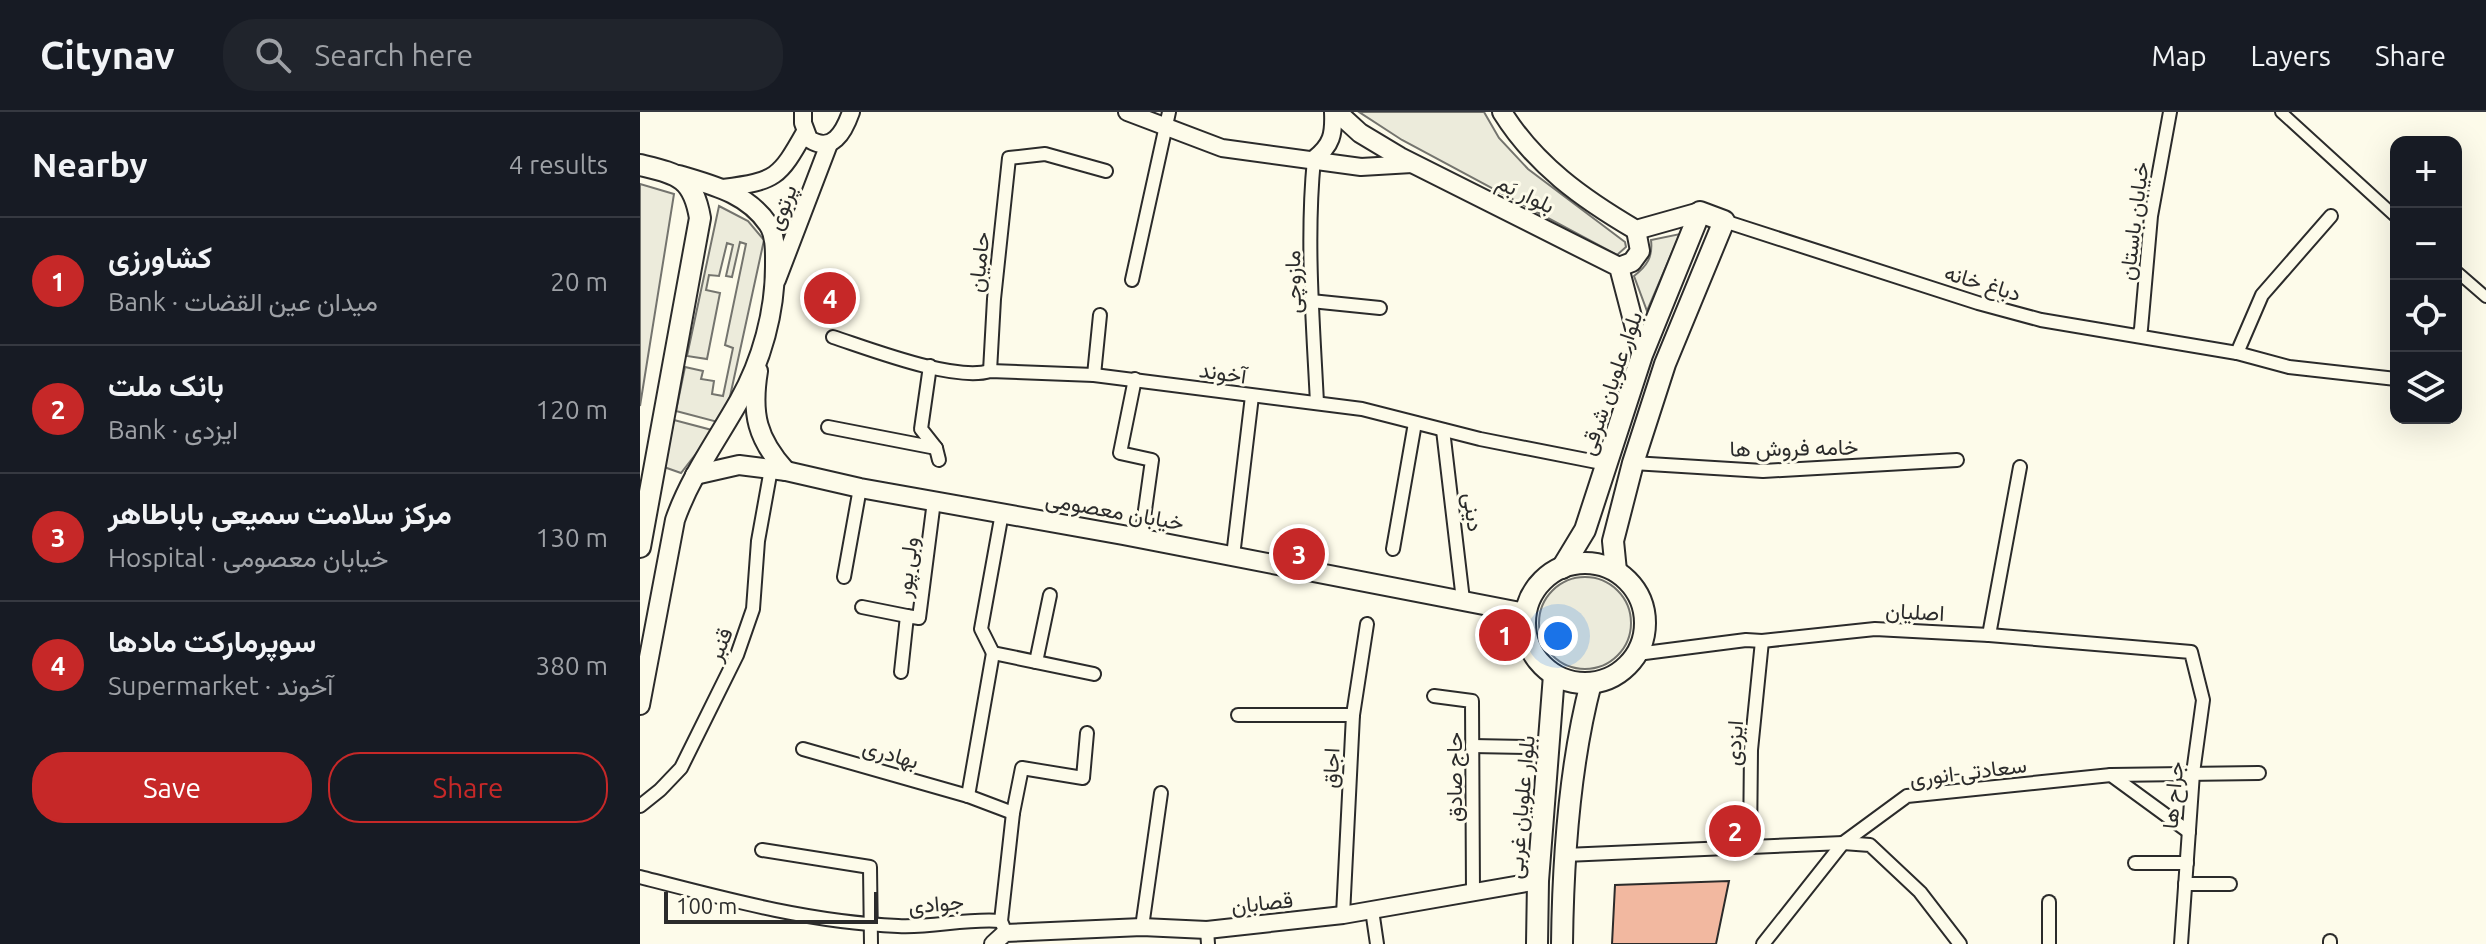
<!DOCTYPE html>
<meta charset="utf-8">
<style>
:root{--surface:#171b24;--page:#20242c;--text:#f1f3f6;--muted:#9ea1a6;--line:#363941;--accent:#c62828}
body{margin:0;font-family:Ubuntu,Vazirmatn,sans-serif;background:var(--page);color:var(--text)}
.controls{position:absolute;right:24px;top:24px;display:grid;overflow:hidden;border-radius:16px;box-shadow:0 8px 32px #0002}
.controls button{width:72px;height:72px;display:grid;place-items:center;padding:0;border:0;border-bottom:2px solid var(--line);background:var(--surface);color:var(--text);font:40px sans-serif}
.scale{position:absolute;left:24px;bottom:20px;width:214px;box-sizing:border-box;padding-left:8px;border:4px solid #2b2b2b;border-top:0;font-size:22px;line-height:28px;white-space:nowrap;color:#2b2b2b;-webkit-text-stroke:6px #fdfbea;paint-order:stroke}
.you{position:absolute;left:918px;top:524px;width:28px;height:28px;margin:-20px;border:6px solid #fff;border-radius:50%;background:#1a73e8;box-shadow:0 0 0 12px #1a73e833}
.badge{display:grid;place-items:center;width:52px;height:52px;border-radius:50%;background:var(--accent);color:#fff;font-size:26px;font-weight:700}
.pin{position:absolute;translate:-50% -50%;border:4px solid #fff;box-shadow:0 2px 8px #0006}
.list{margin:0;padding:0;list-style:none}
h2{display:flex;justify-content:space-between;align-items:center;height:104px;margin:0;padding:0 32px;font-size:34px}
h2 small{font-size:26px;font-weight:400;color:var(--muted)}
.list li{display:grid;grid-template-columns:52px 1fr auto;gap:24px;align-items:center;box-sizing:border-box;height:128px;padding:0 32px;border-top:2px solid var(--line)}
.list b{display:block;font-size:30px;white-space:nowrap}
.list p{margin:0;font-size:26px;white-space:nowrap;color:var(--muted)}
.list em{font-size:26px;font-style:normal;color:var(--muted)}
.actions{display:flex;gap:16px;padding:24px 32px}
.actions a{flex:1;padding:18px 0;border:2px solid var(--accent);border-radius:32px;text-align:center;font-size:28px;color:var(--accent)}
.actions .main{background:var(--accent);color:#fff}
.icon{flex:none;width:44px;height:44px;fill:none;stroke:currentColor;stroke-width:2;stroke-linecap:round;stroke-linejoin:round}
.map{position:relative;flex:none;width:1846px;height:832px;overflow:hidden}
header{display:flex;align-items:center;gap:48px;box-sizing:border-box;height:112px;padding:0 40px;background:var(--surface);border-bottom:2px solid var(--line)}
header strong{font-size:38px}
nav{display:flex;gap:44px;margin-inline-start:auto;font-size:28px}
.search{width:560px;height:72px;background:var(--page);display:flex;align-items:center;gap:20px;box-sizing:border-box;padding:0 28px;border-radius:32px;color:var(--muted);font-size:30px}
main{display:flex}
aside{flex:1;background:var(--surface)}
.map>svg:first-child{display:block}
.green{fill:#ecebdb;stroke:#74746e;stroke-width:2}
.building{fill:#f2b8a0;stroke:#2b2b2b;stroke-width:2}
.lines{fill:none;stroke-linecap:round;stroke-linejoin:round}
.pedestrian-casing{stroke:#2b2b2b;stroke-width:14}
.minor-casing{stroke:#2b2b2b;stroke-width:16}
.tertiary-casing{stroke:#2b2b2b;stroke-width:20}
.secondary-casing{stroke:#2b2b2b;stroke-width:22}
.primary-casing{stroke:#2b2b2b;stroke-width:24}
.pedestrian{stroke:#fdfbea;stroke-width:10}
.minor{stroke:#fdfbea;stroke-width:12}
.tertiary{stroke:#fdfbea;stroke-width:16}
.secondary{stroke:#fdfbea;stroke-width:18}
.primary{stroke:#fdfbea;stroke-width:20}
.labels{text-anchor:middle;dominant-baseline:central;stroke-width:6;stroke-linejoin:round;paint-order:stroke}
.street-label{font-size:22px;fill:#2b2b2b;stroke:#fdfbea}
</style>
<header>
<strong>Citynav</strong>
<div class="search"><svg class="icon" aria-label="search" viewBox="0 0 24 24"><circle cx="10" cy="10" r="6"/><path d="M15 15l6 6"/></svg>Search here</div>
<nav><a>Map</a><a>Layers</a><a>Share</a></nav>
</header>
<main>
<aside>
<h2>Nearby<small>4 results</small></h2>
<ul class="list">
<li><span class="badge">1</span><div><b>کشاورزی</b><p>Bank · میدان عین القضات</p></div><em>20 m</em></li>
<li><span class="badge">2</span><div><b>بانک ملت</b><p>Bank · ایزدی</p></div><em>120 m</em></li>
<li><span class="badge">3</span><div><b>مرکز سلامت سمیعی باباطاهر</b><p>Hospital · خیابان معصومی</p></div><em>130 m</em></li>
<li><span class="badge">4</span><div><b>سوپرمارکت مادها</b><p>Supermarket · آخوند</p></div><em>380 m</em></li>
</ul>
<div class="actions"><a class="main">Save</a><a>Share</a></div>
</aside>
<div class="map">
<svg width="1846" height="832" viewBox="0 0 1846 832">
<rect width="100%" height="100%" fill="#fdfbea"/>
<g class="green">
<polygon points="719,0 844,0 859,26 888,57 985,130 986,135 977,143 762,28"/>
<polygon points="0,72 34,82 0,294"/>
<polygon points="79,94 108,109 124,128 86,303 41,361 24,355 34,308 72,318 78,310 36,299 45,255 63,259 61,267 74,269 72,282 83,284 93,236 85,233 106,132 100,130 92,165 86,164 93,133 87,131 79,164 69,163 66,178 80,181 67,247 47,244"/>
<path d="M1040,122L1007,199L994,164C1007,154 1013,145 1011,128Z"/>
<circle cx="945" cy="511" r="46"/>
</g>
<polygon class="building" points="1089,769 1076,832 972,832 975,773"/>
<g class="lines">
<defs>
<g id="pedestrian">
<polyline points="1641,0 1756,105"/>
<polyline points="1816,159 1846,185"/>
</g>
<g id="minor">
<path d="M674,47C666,128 673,210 677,291"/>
<polyline points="1084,109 1338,191 1401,208 1597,241 1622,183 1691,104"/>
<polyline points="492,168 529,0"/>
<polyline points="671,189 740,196"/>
<polyline points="1498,224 1501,217 1511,104 1530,0"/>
<path d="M193,225C230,237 315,270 350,259L454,263L722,297L840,327L967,352"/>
<polyline points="1597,241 1649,255 1756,267"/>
<polyline points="290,254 281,317 296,336 299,348"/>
<polyline points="350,259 354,187 369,46 405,42 466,59"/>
<polyline points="454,263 460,203"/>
<polyline points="495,267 480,341 512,348 501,427"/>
<polyline points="188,315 296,336"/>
<polyline points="803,318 823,488"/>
<polyline points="993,351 1123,359 1317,348"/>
<polyline points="753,437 775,311"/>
<polyline points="593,444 612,284"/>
<polyline points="204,465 220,376"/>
<polyline points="222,495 267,504"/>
<polyline points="1349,523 1380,355"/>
<polyline points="353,541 341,517 362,401"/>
<polyline points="353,541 454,562"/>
<polyline points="997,542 1106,528 1122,529 1235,517 1349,523 1551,540 1563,588 1553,661 1541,832"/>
<polyline points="396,550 410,483"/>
<polyline points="261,560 267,504 279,506 294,389"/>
<polyline points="794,584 832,589 833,780"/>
<polyline points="598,603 713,603"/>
<polyline points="832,634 887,635"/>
<polyline points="163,637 328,684 373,701"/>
<polyline points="1471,663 1549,720"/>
<polyline points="328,684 353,541"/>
<polyline points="0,694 20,678 41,656 97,543 113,497 118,429 131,357"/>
<polyline points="1110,735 1111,638 1122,529"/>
<polyline points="122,738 230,755 231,832"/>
<polyline points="925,743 1203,731 1230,733 1280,780 1320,832"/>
<polyline points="1495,751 1547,751"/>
<path d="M0,765C85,787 169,810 258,814C292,816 326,806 361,809"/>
<polyline points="1545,772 1590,772"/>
<polyline points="732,798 737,832"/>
<polyline points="703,803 713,603 727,512"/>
<polyline points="363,814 361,809 373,701 382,656 443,666 447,621"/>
<polyline points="502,815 521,681"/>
<polyline points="567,818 568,832"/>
<polyline points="1123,832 1203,731 1267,684 1471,663 1619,661"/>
<polyline points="1409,832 1409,790"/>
<polyline points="1690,832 1690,829"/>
</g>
<g id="tertiary">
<path d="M163,0V11L169,27C192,42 204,20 211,0"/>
<polyline points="487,0 582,36 721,55 772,52"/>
<path d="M674,47C692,33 694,22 693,0"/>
<path d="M83,76C136,69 139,66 165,20"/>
<polyline points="137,168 189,32"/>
<polyline points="353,832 365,821 502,815 567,818 703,803 898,769"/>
</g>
<g id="secondary">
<polyline points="697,0 720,21 760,45 979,155 1002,243"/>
<path d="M862,0C895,53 943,87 996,118L1060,100"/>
<polyline points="979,155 992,150 1000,139 996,118"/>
<path d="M118,259C111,302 117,327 146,359"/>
<polyline points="55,363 99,353 146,359 220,376 483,423 885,501"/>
<path d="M0,593L35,408C50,365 77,328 99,289C122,248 135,200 135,154C135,141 136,123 128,112C107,81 72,73 39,63"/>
</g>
<g id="primary">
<path d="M0,53C37,62 53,64 60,106L0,435"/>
<circle cx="945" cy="511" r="60"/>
<polyline points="922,456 945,418 1002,243 1060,100 1084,109 1025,252 993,351 973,429 976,459"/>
<polyline points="897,832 898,769 914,563"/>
<path d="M922,832C923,747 929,654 951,571"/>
</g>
</defs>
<use href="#pedestrian" class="pedestrian-casing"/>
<use href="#minor" class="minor-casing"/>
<use href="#tertiary" class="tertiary-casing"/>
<use href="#secondary" class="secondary-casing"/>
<use href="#primary" class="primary-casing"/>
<use href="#pedestrian" class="pedestrian"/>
<use href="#minor" class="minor"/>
<use href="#tertiary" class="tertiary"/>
<use href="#secondary" class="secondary"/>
<use href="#primary" class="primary"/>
</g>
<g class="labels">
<g class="street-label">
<text transform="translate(886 81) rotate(26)">بلوار بَم</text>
<text transform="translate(141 95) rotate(-69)">پرتوی</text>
<text transform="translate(1493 109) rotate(-83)">خیابان باستان</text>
<text transform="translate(338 150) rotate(-84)">حامیان</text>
<text transform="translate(652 170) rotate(-91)">مازوچی</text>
<text transform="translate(1343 170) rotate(17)">دباغ خانه</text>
<text transform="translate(583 260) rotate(8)">آخوند</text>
<text transform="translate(970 271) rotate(-71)">بلوار علویان شرقی</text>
<text transform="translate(1154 335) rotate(-1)">خامه فروش ها</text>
<text transform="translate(475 398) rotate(10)">خیابان معصومی</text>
<text transform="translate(834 400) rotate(83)">دینی</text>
<text transform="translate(266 455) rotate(-83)">ولی پور</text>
<text transform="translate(1275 499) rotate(3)">اصلیان</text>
<text transform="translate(79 532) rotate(-68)">قنبر</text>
<text transform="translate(1093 631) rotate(-86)">ایزدی</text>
<text transform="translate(251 641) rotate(16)">بهادری</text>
<text transform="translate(690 656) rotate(-87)">اجاق</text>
<text transform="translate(1328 659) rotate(-7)">سعادتی-انوری</text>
<text transform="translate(813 665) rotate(-90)">حاج صادق</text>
<text transform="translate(1532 683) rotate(-85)">جراح ها</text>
<text transform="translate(880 695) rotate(-85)">بلوار علویان غربی</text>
<text transform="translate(622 790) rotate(-6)">قصابان</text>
<text transform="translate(296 791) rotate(-5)">جوادی</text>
</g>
</g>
</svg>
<div class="controls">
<button>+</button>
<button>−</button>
<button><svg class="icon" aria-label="locate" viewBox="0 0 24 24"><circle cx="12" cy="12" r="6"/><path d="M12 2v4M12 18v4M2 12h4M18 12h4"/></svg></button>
<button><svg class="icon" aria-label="layers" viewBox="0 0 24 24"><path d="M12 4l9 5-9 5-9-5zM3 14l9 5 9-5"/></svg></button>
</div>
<div class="scale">100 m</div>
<div class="you"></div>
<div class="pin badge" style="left:865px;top:523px">1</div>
<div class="pin badge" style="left:1095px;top:719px">2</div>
<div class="pin badge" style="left:659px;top:442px">3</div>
<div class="pin badge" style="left:190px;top:186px">4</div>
</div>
</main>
